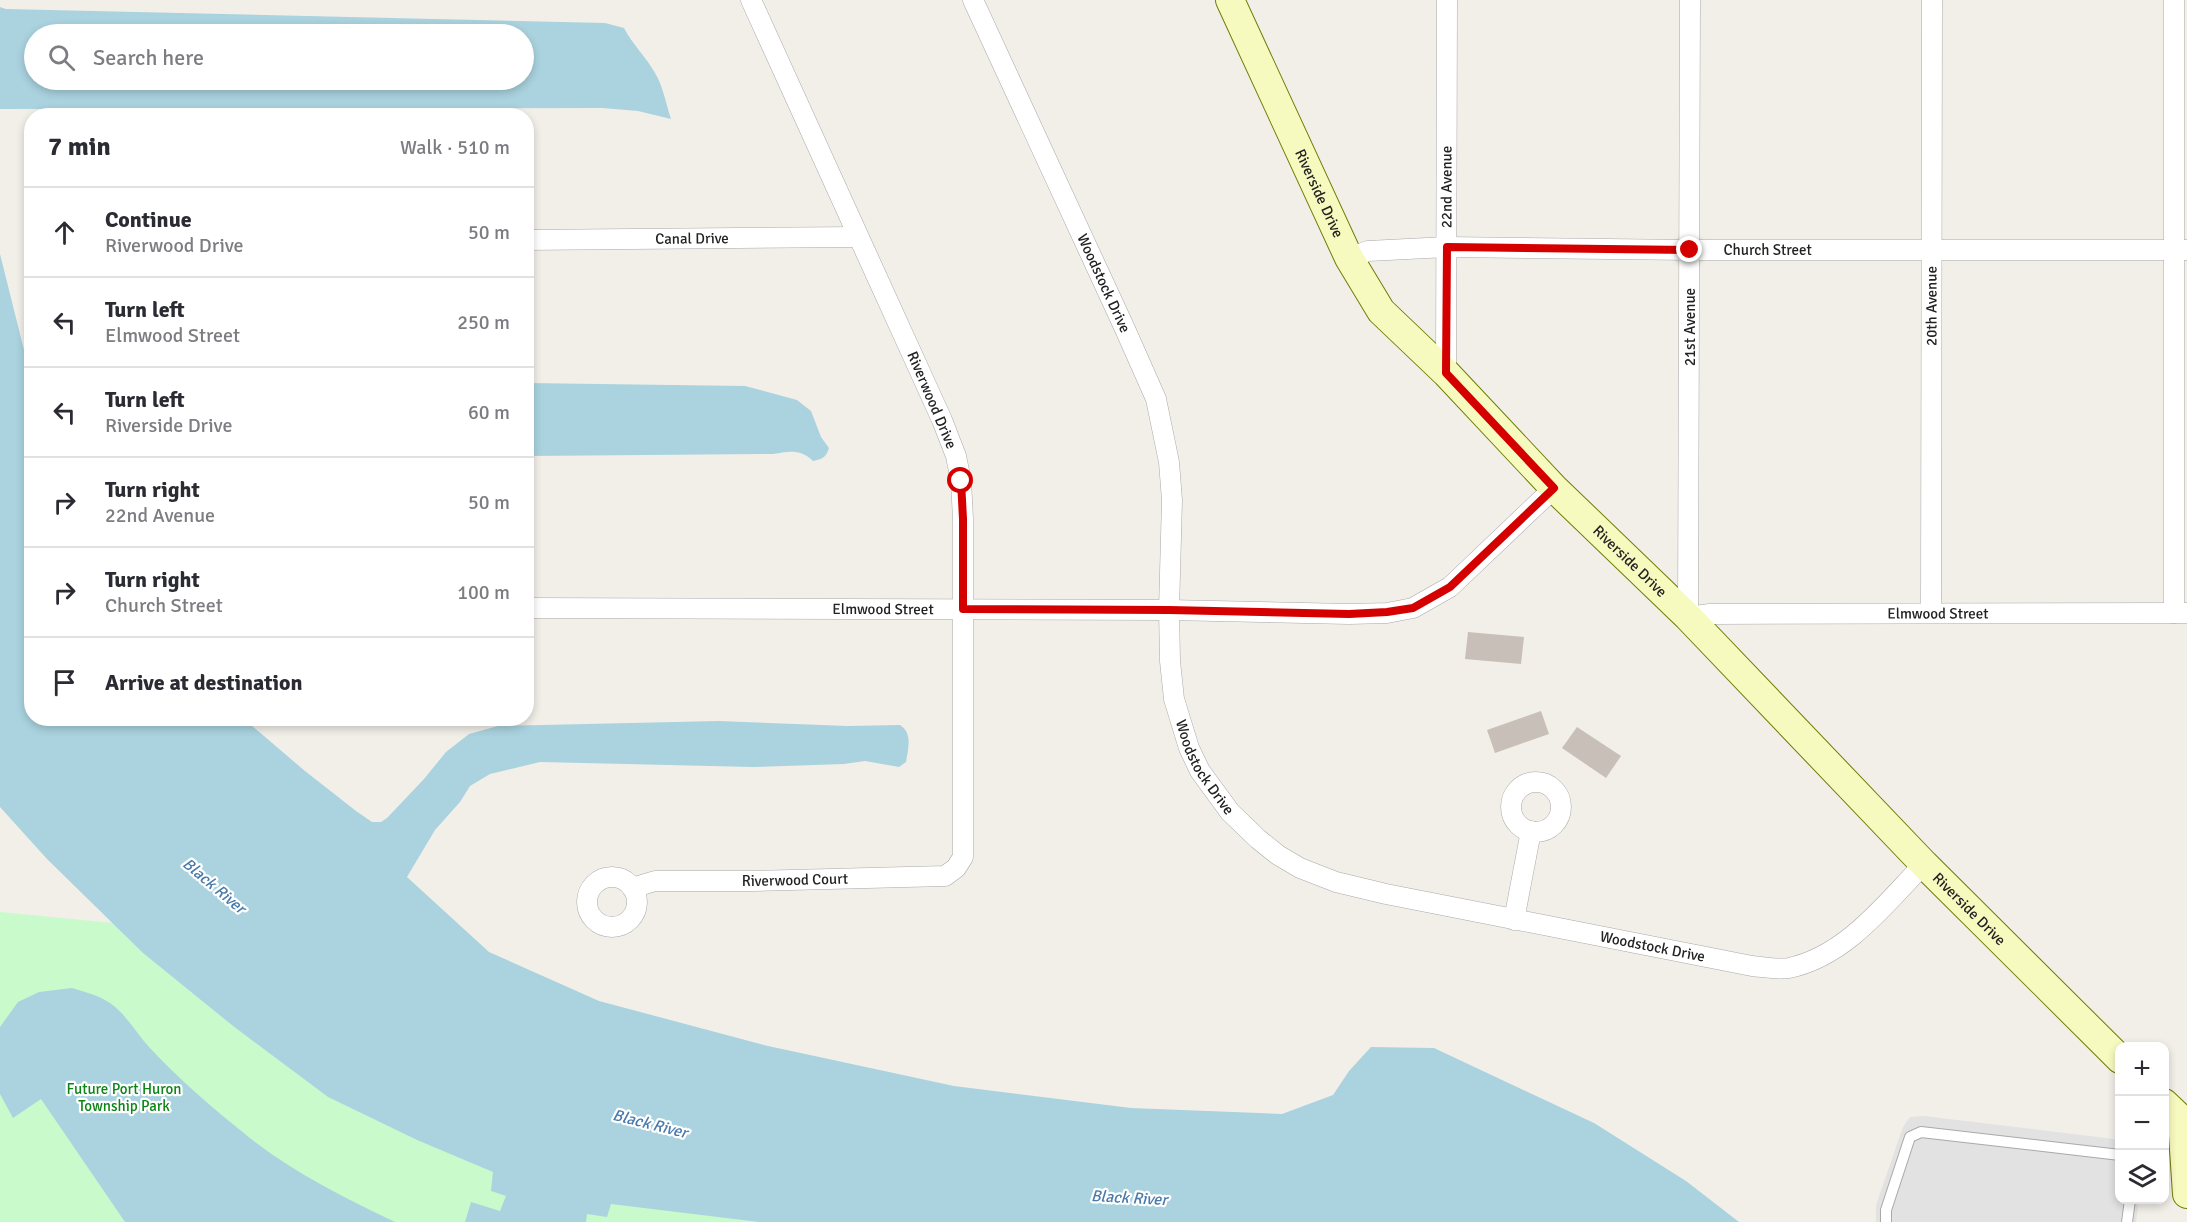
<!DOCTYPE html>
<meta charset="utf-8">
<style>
:root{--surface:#fff;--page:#f2f2f3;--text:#2b2b33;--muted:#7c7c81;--line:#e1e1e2}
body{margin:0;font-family:Signika,sans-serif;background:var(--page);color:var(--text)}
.controls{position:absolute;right:18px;bottom:18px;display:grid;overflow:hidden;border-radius:12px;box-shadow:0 3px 9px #0003}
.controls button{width:54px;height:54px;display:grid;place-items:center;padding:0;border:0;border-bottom:2px solid var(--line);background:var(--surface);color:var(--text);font:30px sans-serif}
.stop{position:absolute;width:18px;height:18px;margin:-14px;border:4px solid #d40000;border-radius:50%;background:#fff}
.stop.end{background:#d40000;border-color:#fff;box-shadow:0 2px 6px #0008}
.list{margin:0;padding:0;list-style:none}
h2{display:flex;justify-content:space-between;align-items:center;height:78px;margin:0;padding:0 24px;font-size:26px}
h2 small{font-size:20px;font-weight:400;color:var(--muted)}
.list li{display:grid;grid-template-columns:39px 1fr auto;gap:18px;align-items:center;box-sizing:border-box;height:90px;padding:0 24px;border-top:2px solid var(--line)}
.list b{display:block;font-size:22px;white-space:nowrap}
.list p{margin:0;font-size:20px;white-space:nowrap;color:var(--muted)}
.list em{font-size:20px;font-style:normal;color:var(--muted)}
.icon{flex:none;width:33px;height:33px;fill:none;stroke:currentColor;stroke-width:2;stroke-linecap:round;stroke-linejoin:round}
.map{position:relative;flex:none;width:2187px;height:1222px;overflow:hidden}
.search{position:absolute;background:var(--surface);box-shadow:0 3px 9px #0003;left:24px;top:24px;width:510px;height:66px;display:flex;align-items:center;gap:15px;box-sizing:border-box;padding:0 21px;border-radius:33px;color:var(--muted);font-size:22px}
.panel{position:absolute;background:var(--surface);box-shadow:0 3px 9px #0003;left:24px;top:108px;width:510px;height:618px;border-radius:24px}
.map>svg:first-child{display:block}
.park{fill:#c8facc}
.parking{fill:#e2e2e2}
.water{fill:#aad3df;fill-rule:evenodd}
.building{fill:#c7bfb8}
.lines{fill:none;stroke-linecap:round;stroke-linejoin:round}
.lane-casing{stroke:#a9a9a9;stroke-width:12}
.street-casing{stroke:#a9a9a9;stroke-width:21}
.secondary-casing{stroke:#707d05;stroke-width:30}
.lane{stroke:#fff;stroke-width:10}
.street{stroke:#fff;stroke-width:20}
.secondary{stroke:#f7fabf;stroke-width:28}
.route{stroke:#d40000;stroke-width:8}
.labels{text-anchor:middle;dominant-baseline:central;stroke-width:4.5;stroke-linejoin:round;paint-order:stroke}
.street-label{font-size:15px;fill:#222;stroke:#fff}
.park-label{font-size:15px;fill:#0c8416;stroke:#fff}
.water-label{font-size:16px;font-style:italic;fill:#4a7aab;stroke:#fff}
</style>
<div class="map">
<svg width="2187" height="1222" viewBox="0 0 2187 1222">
<rect width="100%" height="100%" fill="#f2efe9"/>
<polygon class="park" points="0,912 113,923 143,953 233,1026 328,1097 417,1140 489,1170 540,1186 611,1203 759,1222 0,1222"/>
<polygon class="parking" points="1924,1116 2114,1139 2119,1146 2120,1200 2139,1200 2136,1222 1876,1222 1876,1205 1903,1127 1910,1117"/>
<g class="water">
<path d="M0,7L6,9L605,23L624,28C633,45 646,57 655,73C663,86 666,104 671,119L638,111L602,108L0,109ZM524,34V80H34V34Z"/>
<path d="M0,254L31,378L32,718L244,719L305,771L356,811L372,822H381L387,818L424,779L446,752L469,734L498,726L719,721L848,726L900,725C913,733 908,749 906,762L899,767L865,761L844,764L753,767L540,762L490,774L470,786L460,802L435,830L407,877L489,952L599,1001L768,1046L954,1086L1131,1108L1282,1114L1333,1095L1349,1071L1371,1047L1434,1048L1594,1123L1686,1181L1739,1222H759L611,1204L607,1217L587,1214L586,1222H465L471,1202L500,1211L506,1196L491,1191L493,1172L417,1140L328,1097L233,1026L143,953L47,859L0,807Z"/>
<path d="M527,383L745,386L797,400L811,411L821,437L829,448C826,458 822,459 813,461C801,449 789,451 773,454L527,456Z"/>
<path d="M72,988C85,992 98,995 110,1003C126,1014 136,1033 150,1048C179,1079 211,1107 245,1134C290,1171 343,1197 395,1222H125L41,1099L13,1118L0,1094V1027L18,1002L39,992Z"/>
</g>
<g class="building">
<polygon points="1468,632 1524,637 1521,664 1465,659"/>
<polygon points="1541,711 1549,734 1495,753 1487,730"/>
<polygon points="1577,727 1621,756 1606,778 1562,748"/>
</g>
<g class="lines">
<defs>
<g id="lane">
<polyline points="1886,1222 1886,1210 1910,1137 1921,1132 2120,1155"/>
<polyline points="2127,1222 2130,1200"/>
</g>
<g id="street">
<path id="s1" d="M973,0L1125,329L1156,399L1169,462L1172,500L1169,610L1170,661L1174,699L1189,748L1200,771L1230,812L1258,839L1278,855L1300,868L1336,882L1386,894L1752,966C1764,967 1777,970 1789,968C1846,956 1885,904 1924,864"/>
<path id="s2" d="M1690,0L1688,617L1710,614L2187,613"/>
<path id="s3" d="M526,240L858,237"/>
<path id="s4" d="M1349,258L1368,251L1447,247L1690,250H2187"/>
<path id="s5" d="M1446,373L1447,0"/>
<path id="s6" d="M526,608L1169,610L1349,614L1387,613L1413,608L1450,587L1554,488"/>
<path id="s7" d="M1931,612L1932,0"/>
<polyline points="2174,613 2174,0"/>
<circle cx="1536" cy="807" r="25"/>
<circle cx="612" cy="902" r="25"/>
<path id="s8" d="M632,888L655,881H754L945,876L956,868L963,857V519L961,481L956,456L942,420L751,0"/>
<polyline points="1514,920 1531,831"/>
</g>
<g id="secondary">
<path id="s9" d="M1230,0L1349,258L1381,311L1446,373L1554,488L1688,617L1924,864L2120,1059"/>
<polyline points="2164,1103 2182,1120 2187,1194"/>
</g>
</defs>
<use href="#lane" class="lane-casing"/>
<use href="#street" class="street-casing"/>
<use href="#secondary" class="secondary-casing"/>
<use href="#lane" class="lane"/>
<use href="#street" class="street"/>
<use href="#secondary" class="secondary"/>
</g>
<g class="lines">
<polyline class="route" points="961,481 963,519 963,609 1169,610 1349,614 1387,612 1413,608 1450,587 1554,488 1446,373 1447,247 1690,250"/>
</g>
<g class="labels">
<g class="street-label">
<text stroke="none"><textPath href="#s5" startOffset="186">22nd Avenue</textPath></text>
<text stroke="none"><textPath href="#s9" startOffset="213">Riverside Drive</textPath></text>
<text stroke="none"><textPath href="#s3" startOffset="166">Canal Drive</textPath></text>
<text stroke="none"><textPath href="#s4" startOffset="420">Church Street</textPath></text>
<text stroke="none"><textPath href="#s1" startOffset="312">Woodstock Drive</textPath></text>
<text stroke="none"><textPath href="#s7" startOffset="306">20th Avenue</textPath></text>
<text transform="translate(1690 327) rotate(-90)">21st Avenue</text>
<text transform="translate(932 400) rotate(67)">Riverwood Drive</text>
<text stroke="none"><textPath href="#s9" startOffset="699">Riverside Drive</textPath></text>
<text stroke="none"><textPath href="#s6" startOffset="357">Elmwood Street</textPath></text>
<text stroke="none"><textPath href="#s2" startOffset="867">Elmwood Street</textPath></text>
<text stroke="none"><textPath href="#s1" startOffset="816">Woodstock Drive</textPath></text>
<text stroke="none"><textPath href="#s8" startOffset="164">Riverwood Court</textPath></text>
<text stroke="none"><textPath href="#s9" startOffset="1185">Riverside Drive</textPath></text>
<text stroke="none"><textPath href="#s1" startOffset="1320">Woodstock Drive</textPath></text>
</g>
<g class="park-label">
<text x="124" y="1089">Future Port Huron<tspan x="124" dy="17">Township Park</tspan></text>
</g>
<g class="water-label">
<text transform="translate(214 886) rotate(40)">Black River</text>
<text transform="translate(650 1124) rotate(14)">Black River</text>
<text transform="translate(1129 1198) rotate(3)">Black River</text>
</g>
</g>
</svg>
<div class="controls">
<button>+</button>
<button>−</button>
<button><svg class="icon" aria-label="layers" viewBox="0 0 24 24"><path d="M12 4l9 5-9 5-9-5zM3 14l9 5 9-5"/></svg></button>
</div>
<div class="stop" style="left:961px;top:481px"></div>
<div class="stop end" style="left:1690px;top:250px"></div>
<div class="search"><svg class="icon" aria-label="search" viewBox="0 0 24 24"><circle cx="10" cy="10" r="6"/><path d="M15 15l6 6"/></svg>Search here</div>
<section class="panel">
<h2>7 min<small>Walk · 510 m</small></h2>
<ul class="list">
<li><svg class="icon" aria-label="ahead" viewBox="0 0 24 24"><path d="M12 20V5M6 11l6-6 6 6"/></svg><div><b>Continue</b><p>Riverwood Drive</p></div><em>50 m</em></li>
<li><svg class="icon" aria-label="left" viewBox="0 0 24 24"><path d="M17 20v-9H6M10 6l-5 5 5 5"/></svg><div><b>Turn left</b><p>Elmwood Street</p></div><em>250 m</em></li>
<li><svg class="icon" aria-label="left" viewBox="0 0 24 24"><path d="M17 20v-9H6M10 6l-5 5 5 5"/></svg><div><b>Turn left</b><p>Riverside Drive</p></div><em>60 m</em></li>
<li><svg class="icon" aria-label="right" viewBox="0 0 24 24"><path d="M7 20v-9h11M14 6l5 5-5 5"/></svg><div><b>Turn right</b><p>22nd Avenue</p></div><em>50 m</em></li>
<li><svg class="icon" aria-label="right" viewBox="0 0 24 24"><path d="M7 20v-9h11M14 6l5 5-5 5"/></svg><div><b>Turn right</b><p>Church Street</p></div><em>100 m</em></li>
<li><svg class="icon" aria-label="arrive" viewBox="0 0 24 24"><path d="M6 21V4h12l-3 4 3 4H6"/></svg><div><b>Arrive at destination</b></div></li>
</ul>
</section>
</div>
